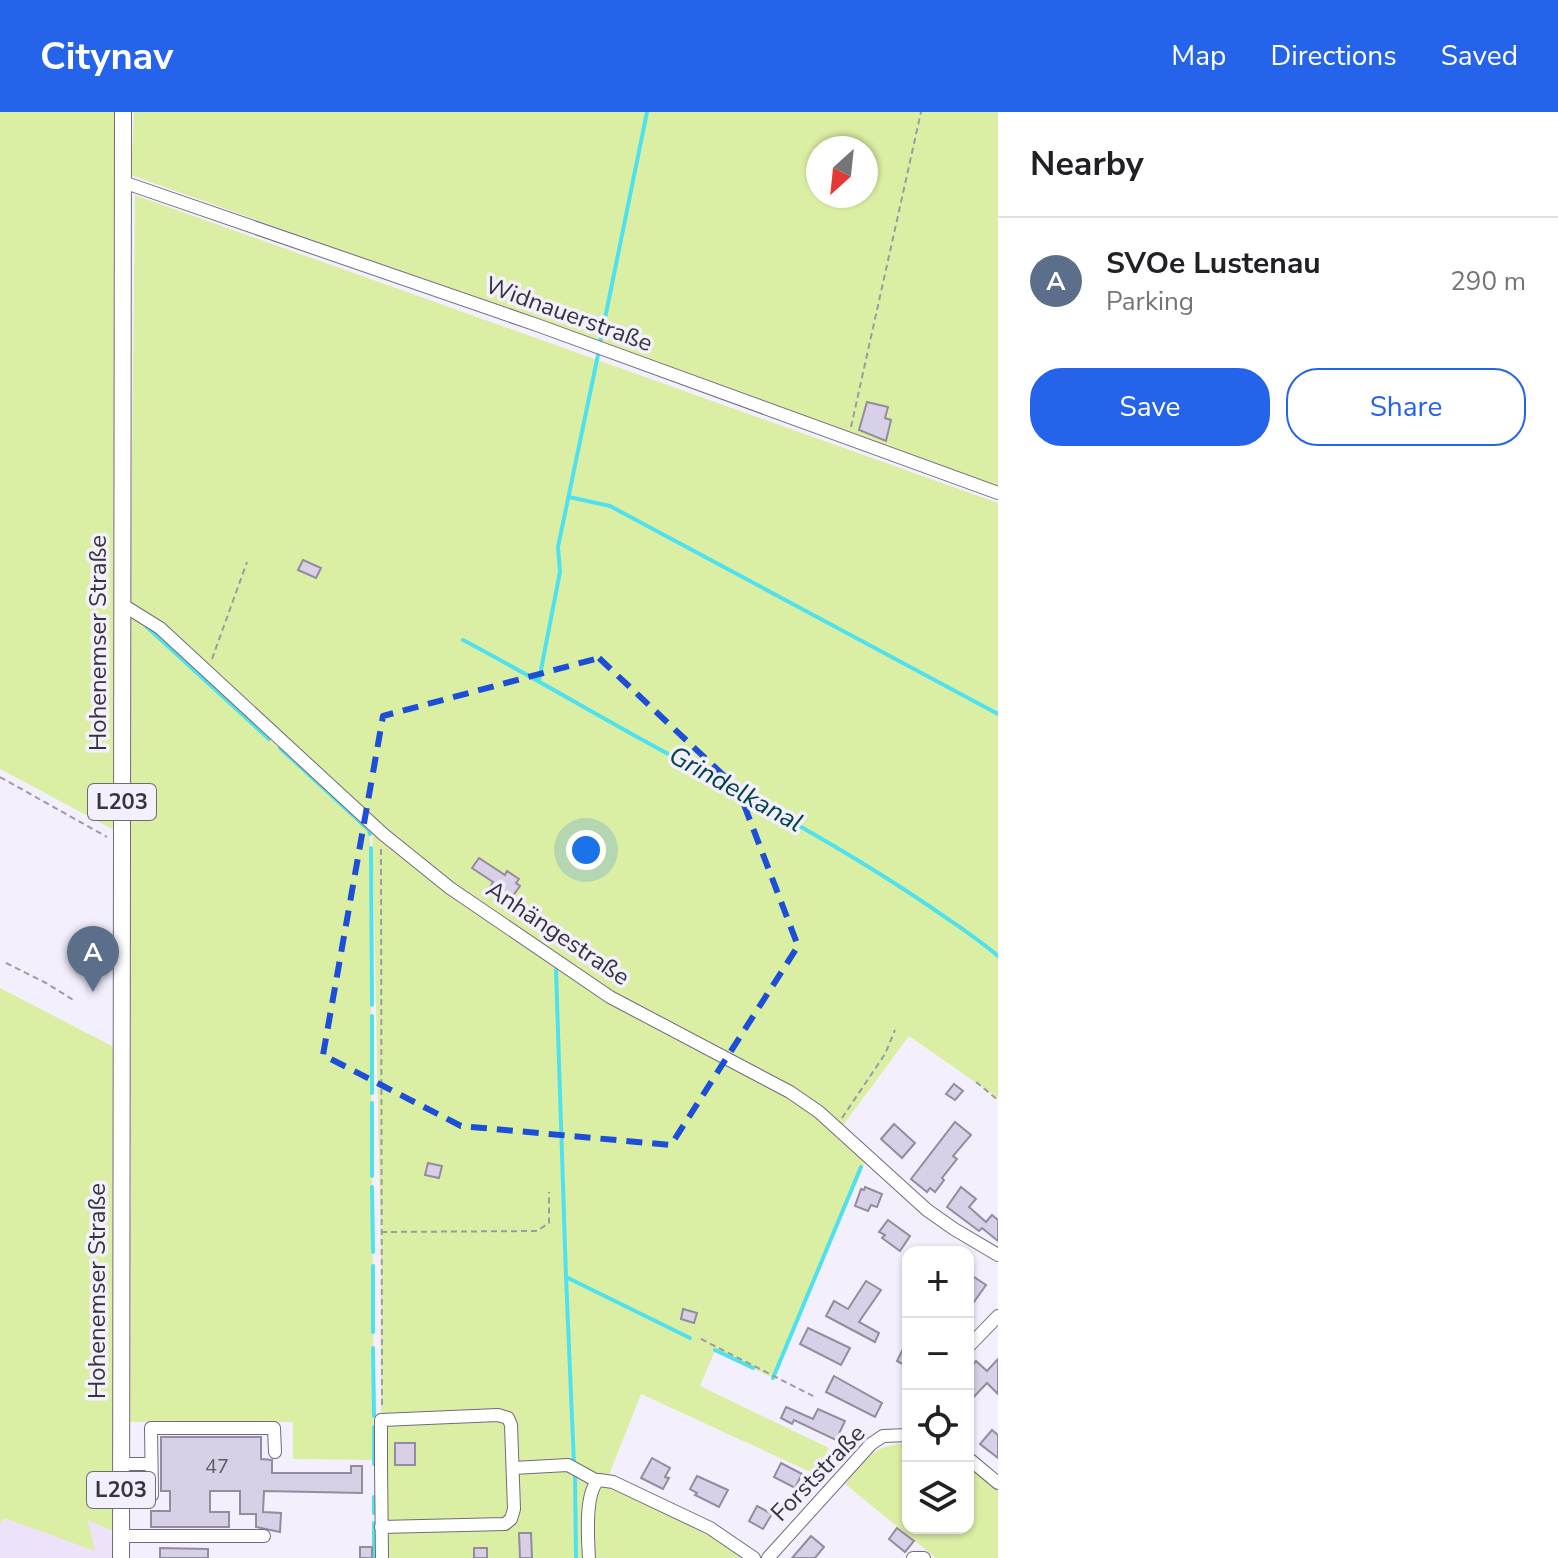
<!DOCTYPE html>
<meta charset="utf-8">
<style>
:root{--surface:#fff;--page:#f2f2f2;--text:#202124;--muted:#757577;--line:#e0e0e0;--accent:#2563eb}
body{margin:0;font-family:"Nunito Sans",sans-serif;background:var(--page);color:var(--text)}
.controls{position:absolute;right:24px;bottom:24px;display:grid;overflow:hidden;border-radius:16px;box-shadow:0 2px 6px #0004}
.controls button{width:72px;height:72px;display:grid;place-items:center;padding:0;border:0;border-bottom:2px solid var(--line);background:var(--surface);color:var(--text);font:40px sans-serif}
.compass{position:absolute;left:806px;top:24px;width:72px;height:72px;border-radius:50%;background:var(--surface);box-shadow:0 2px 6px #0004;rotate:207deg}
.you{position:absolute;left:586px;top:738px;width:28px;height:28px;margin:-20px;border:6px solid #fff;border-radius:50%;background:#1a73e8;box-shadow:0 0 0 12px #1a73e833}
.badge{display:grid;place-items:center;width:52px;height:52px;border-radius:50%;background:var(--accent);color:#fff;font-size:26px;font-weight:700}
.pin{position:absolute;translate:-50% -66px;filter:drop-shadow(0 2px 4px #0008)}
.pin::after{content:'';position:absolute;top:42px;width:28px;height:24px;background:inherit;clip-path:polygon(0 0,100% 0,50% 100%)}
.list{margin:0;padding:0;list-style:none}
h2{display:flex;justify-content:space-between;align-items:center;height:104px;margin:0;padding:0 32px;font-size:34px}
h2 small{font-size:26px;font-weight:400;color:var(--muted)}
.list li{display:grid;grid-template-columns:52px 1fr auto;gap:24px;align-items:center;box-sizing:border-box;height:128px;padding:0 32px;border-top:2px solid var(--line)}
.list b{display:block;font-size:30px;white-space:nowrap}
.list p{margin:0;font-size:26px;white-space:nowrap;color:var(--muted)}
.list em{font-size:26px;font-style:normal;color:var(--muted)}
.actions{display:flex;gap:16px;padding:24px 32px}
.actions a{flex:1;padding:18px 0;border:2px solid var(--accent);border-radius:32px;text-align:center;font-size:28px;color:var(--accent)}
.actions .main{background:var(--accent);color:#fff}
.icon{flex:none;width:44px;height:44px;fill:none;stroke:currentColor;stroke-width:2;stroke-linecap:round;stroke-linejoin:round}
.map{position:relative;flex:none;width:998px;height:1446px;overflow:hidden}
header{display:flex;align-items:center;gap:48px;box-sizing:border-box;height:112px;padding:0 40px;background:var(--accent);color:#fff}
header strong{font-size:38px}
nav{display:flex;gap:44px;margin-inline-start:auto;font-size:28px}
main{display:flex}
aside{flex:1;background:var(--surface)}
.map>svg:first-child{display:block}
.built{fill:#ece3fb}
.green{fill:#dbefa4;fill-rule:evenodd}
.lines{fill:none;stroke-linecap:round;stroke-linejoin:round}
.stream{stroke:#51e1ee;stroke-width:4}
.building{fill:#d8d0e6;stroke:#938ba0;stroke-width:2}
.minor-casing{stroke:#716a7d;stroke-width:14}
.major-casing{stroke:#716a7d;stroke-width:18}
.path{stroke:#9e9aa5;stroke-width:2;stroke-dasharray:6 4;stroke-linecap:butt}
.minor{stroke:#fff;stroke-width:12}
.major{stroke:#fff;stroke-width:16}
.marked{fill:none;stroke:#1d4ed8;stroke-width:6;stroke-dasharray:16 10;stroke-linejoin:round}
.labels{text-anchor:middle;dominant-baseline:central;stroke-width:7;stroke-linejoin:round;paint-order:stroke}
.number-label{font-size:20px;fill:#5f5b67}
.shield{fill:#f4effd;stroke:#706c77;stroke-width:2}
.shield-label{font-size:22px;font-weight:bold;fill:#37343d}
.street-label{font-size:24px;fill:#37343d;stroke:#f4effd}
.water-label{font-size:26px;font-style:italic;fill:#004348;stroke:#f4effd}
</style>
<header>
<strong>Citynav</strong>
<nav><a>Map</a><a>Directions</a><a>Saved</a></nav>
</header>
<main>
<div class="map">
<svg width="998" height="1446" viewBox="0 0 998 1446">
<rect width="100%" height="100%" fill="#f4effd"/>
<polygon class="built" points="0,1390 89,1412 88,1407 115,1420 121,1446 0,1446"/>
<g class="green">
<polygon points="0,0 120,0 114,718 0,657"/>
<path d="M134,0H998V374L131,63ZM818,36H866V84H818Z"/>
<polygon points="135,83 998,391 998,986 909,924 838,1020 866,1048 773,1266 715,1239 700,1274 829,1336 815,1362 641,1282 607,1368 762,1444 761,1446 381,1446 381,1139 372,708 237,585 230,591 369,718 370,722 374,1348 293,1347 293,1310 121,1310 131,1089 130,522"/>
<polygon points="0,876 114,935 115,1420 88,1408 95,1439 4,1406 0,1413"/>
<path d="M908,1331V1416H968V1353L998,1378V1446H936L845,1372C868,1347 871,1333 908,1331Z"/>
</g>
<g class="lines">
<g class="stream">
<polyline points="600,231 647,0"/>
<polyline points="569,385 610,394 998,602"/>
<polyline points="147,515 269,627"/>
<path d="M463,528C539,568 611,612 687,652C770,697 851,741 929,794C952,810 976,825 998,844"/>
<polyline points="539,568 560,460 558,435 598,243"/>
<polyline points="280,636 369,718 370,722"/>
<polyline points="371,736 372,893"/>
<polyline points="556,858 566,1165"/>
<polyline points="372,904 372,981"/>
<polyline points="372,991 372,1064"/>
<polyline points="372,1075 373,1140"/>
<polyline points="373,1154 373,1220"/>
<polyline points="373,1236 374,1304"/>
<polyline points="715,1238 753,1256"/>
<polyline points="773,1266 861,1055"/>
<polyline points="374,1315 374,1352"/>
<polyline points="574,1352 566,1165 690,1226"/>
<polyline points="575,1360 576,1446"/>
<polyline points="374,1385 374,1401"/>
<polyline points="374,1411 374,1445"/>
</g>
</g>
<g class="building">
<polygon points="867,290 888,295 885,306 891,308 886,329 859,318"/>
<polygon points="303,448 321,456 316,466 298,458"/>
<polygon points="479,746 505,763 507,759 519,767 516,771 520,774 509,789 490,775 493,770 472,756"/>
<polygon points="954,972 963,979 955,988 946,982"/>
<polygon points="955,1010 971,1023 953,1044 957,1047 942,1066 944,1068 935,1080 930,1076 927,1080 911,1067"/>
<polygon points="894,1012 915,1031 902,1046 881,1027"/>
<polygon points="428,1051 442,1054 439,1066 425,1063"/>
<polygon points="865,1075 882,1082 877,1095 871,1093 868,1099 855,1094 861,1077 864,1078"/>
<polygon points="961,1075 976,1087 969,1095 986,1110 992,1103 998,1108 998,1129 982,1116 979,1119 947,1095"/>
<polygon points="888,1108 910,1124 900,1139 882,1126 885,1123 879,1120"/>
<polygon points="968,1161 986,1173 974,1190 968,1186"/>
<polygon points="866,1169 881,1178 859,1210 879,1221 875,1230 826,1204 834,1189 848,1197"/>
<polygon points="683,1197 697,1201 694,1211 681,1207"/>
<polygon points="808,1216 850,1236 841,1253 800,1232"/>
<polygon points="908,1227 908,1255 897,1249"/>
<polygon points="998,1247 998,1282 987,1271 968,1291 968,1258 976,1249 987,1259"/>
<polygon points="834,1264 882,1291 875,1305 826,1280"/>
<polygon points="786,1295 813,1307 818,1297 845,1309 836,1328 794,1308 792,1312 781,1306"/>
<polygon points="992,1318 998,1323 998,1346 980,1332"/>
<polygon points="161,1325 261,1325 261,1347 272,1348 272,1361 351,1361 351,1354 362,1354 362,1381 264,1379 263,1400 281,1401 280,1420 256,1415 256,1402 240,1402 240,1379 210,1379 210,1400 229,1400 229,1415 151,1415 151,1399 170,1399 170,1379 161,1379"/>
<rect x="395" y="1331" width="20" height="22"/>
<polygon points="652,1346 670,1356 665,1365 669,1366 663,1377 641,1366"/>
<polygon points="781,1351 802,1362 795,1376 774,1365"/>
<polygon points="697,1364 728,1378 719,1395 695,1383 697,1381 690,1377"/>
<polygon points="757,1394 772,1402 763,1417 749,1409"/>
<polygon points="897,1416 914,1429 905,1440 889,1427"/>
<polygon points="519,1421 531,1421 532,1446 520,1446"/>
<polygon points="811,1424 824,1435 815,1446 792,1446"/>
<rect x="360" y="1435" width="12" height="11"/>
<polygon points="160,1436 208,1437 208,1446 160,1446"/>
<rect x="474" y="1436" width="13" height="10"/>
</g>
<g class="lines">
<defs>
<g id="minor">
<polyline points="123,70 537,213 998,381"/>
<polyline points="123,493 160,516 383,722 450,776 610,885 790,980 819,1000 927,1098 954,1117 998,1143"/>
<polyline points="968,1235 998,1204"/>
<polyline points="968,1346 998,1371"/>
<polyline points="121,1352 151,1352"/>
<polyline points="513,1356 568,1353 597,1369"/>
<polyline points="152,1383 151,1316 274,1316 275,1340"/>
<polyline points="381,1415 505,1412 511,1407 514,1397 511,1313 508,1306 498,1303 381,1308 381,1354 382,1446"/>
<polyline points="121,1424 264,1424"/>
<path d="M589,1446C588,1427 584,1380 599,1368L613,1370L710,1416L754,1446"/>
<polyline points="768,1446 871,1332 883,1324 908,1323"/>
<polyline points="913,1446 924,1446"/>
</g>
<polyline id="major" points="121,1446 123,0"/>
</defs>
<use href="#minor" class="minor-casing"/>
<use href="#major" class="major-casing"/>
<g class="path">
<polyline points="851,315 921,0"/>
<polyline points="212,547 247,450"/>
<polyline points="0,665 107,725"/>
<polyline points="381,737 382,1295"/>
<polyline points="6,851 46,871 75,889"/>
<polyline points="976,970 998,988"/>
<polyline points="842,1006 885,942 895,918"/>
<polyline points="381,1120 537,1119 549,1111 549,1080"/>
<polyline points="701,1227 815,1285"/>
</g>
<use href="#minor" class="minor"/>
<use href="#major" class="major"/>
</g>
<path class="marked" d="M599,546L738,677L798,834L671,1033L461,1014L323,943L383,604Z"/>
<g class="labels">
<g class="number-label">
<text x="217" y="1354">47</text>
</g>
<g class="shield">
<rect x="88" y="672" width="68" height="36" rx="6"/>
<rect x="87" y="1360" width="68" height="36" rx="6"/>
</g>
<g class="shield-label">
<text x="122" y="690">L203</text>
<text x="121" y="1378">L203</text>
</g>
<g class="street-label">
<text transform="translate(569 202) rotate(20)">Widnauerstraße</text>
<text transform="translate(98 531) rotate(-90)">Hohenemser Straße</text>
<text transform="translate(558 821) rotate(34)">Anhängestraße</text>
<text transform="translate(97 1179) rotate(-90)">Hohenemser Straße</text>
<text transform="translate(818 1361) rotate(-46)">Forststraße</text>
</g>
<g class="water-label">
<text transform="translate(736 677) rotate(29)">Grindelkanal</text>
</g>
</g>
</svg>
<div class="controls">
<button>+</button>
<button>−</button>
<button><svg class="icon" aria-label="locate" viewBox="0 0 24 24"><circle cx="12" cy="12" r="6"/><path d="M12 2v4M12 18v4M2 12h4M18 12h4"/></svg></button>
<button><svg class="icon" aria-label="layers" viewBox="0 0 24 24"><path d="M12 4l9 5-9 5-9-5zM3 14l9 5 9-5"/></svg></button>
</div>
<svg class="compass" viewBox="-18 -18 36 36"><path d="M0-13l5 13h-10z" fill="#e53935"/><path d="M0 13l5-13h-10z" fill="#757577"/></svg>
<div class="you"></div>
<div class="pin badge" style="left:93px;top:880px;background:#5c6f8a">A</div>
</div>
<aside>
<h2>Nearby<small></small></h2>
<ul class="list">
<li><span class="badge" style="background:#5c6f8a">A</span><div><b>SVOe Lustenau</b><p>Parking</p></div><em>290 m</em></li>
</ul>
<div class="actions"><a class="main">Save</a><a>Share</a></div>
</aside>
</main>
